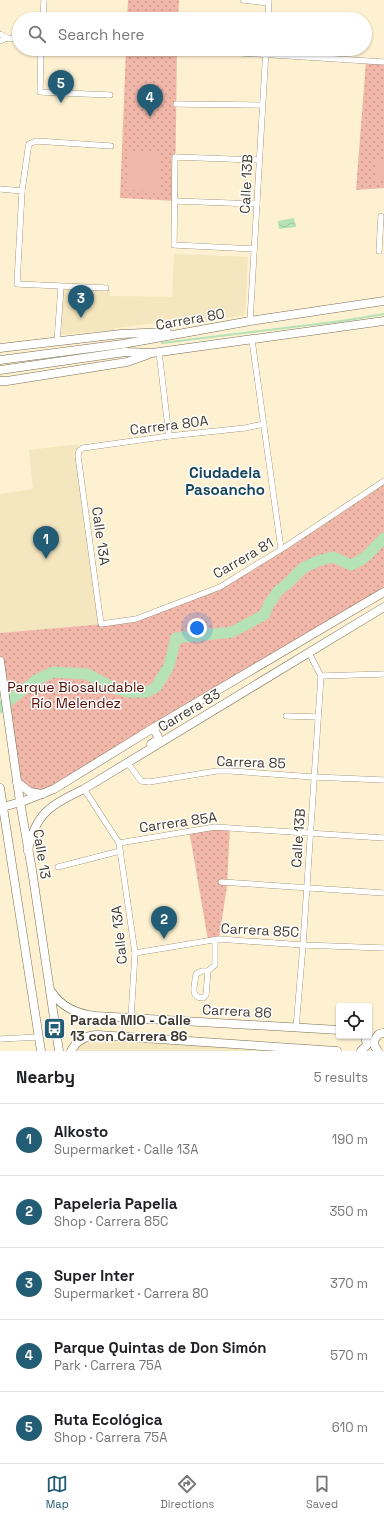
<!DOCTYPE html>
<meta charset="utf-8">
<style>
:root{--surface:#fff;--page:#f2f2f2;--text:#202124;--muted:#757577;--line:#e0e0e0;--accent:#225d75}
body{margin:0;font-family:"Space Grotesk",sans-serif;background:var(--page);color:var(--text)}
.controls{position:absolute;right:12px;bottom:12px;display:grid;overflow:hidden;border-radius:4px;box-shadow:0 1px 3px #0004}
.controls button{width:36px;height:36px;display:grid;place-items:center;padding:0;border:0;border-bottom:1px solid var(--line);background:var(--surface);color:var(--text);font:20px sans-serif}
.you{position:absolute;left:197px;top:628px;width:14px;height:14px;margin:-10px;border:3px solid #fff;border-radius:50%;background:#1a73e8;box-shadow:0 0 0 6px #1a73e833}
.badge{display:grid;place-items:center;width:26px;height:26px;border-radius:50%;background:var(--accent);color:#fff;font-size:13px;font-weight:700}
.pin{position:absolute;translate:-50% -33px;filter:drop-shadow(0 1px 2px #0008)}
.pin::after{content:'';position:absolute;top:21px;width:14px;height:12px;background:inherit;clip-path:polygon(0 0,100% 0,50% 100%)}
.list{margin:0;padding:0;list-style:none}
h2{display:flex;justify-content:space-between;align-items:center;height:52px;margin:0;padding:0 16px;font-size:17px}
h2 small{font-size:13px;font-weight:400;color:var(--muted)}
.list li{display:grid;grid-template-columns:26px 1fr auto;gap:12px;align-items:center;box-sizing:border-box;height:72px;padding:0 16px;border-top:1px solid var(--line)}
.list b{display:block;font-size:15px;white-space:nowrap}
.list p{margin:0;font-size:13px;white-space:nowrap;color:var(--muted)}
.list em{font-size:13px;font-style:normal;color:var(--muted)}
.icon{flex:none;width:22px;height:22px;fill:none;stroke:currentColor;stroke-width:2;stroke-linecap:round;stroke-linejoin:round}
.map{position:relative;flex:none;width:384px;height:1051px;overflow:hidden}
.search{position:absolute;background:var(--surface);box-shadow:0 1px 3px #0004;left:12px;right:12px;top:12px;height:44px;display:flex;align-items:center;gap:10px;box-sizing:border-box;padding:0 14px;border-radius:22px;color:var(--muted);font-size:15px}
.sheet{height:412px;background:var(--surface)}
nav{display:flex;justify-content:space-around;align-items:center;box-sizing:border-box;height:56px;border-top:1px solid var(--line);background:var(--surface);font-size:11px;color:var(--muted)}
nav a{display:grid;justify-items:center;gap:2px}
nav .on{color:var(--accent)}
.map>svg:first-child{display:block}
.built{fill:#f4e6be}
.park{fill:url(#park-dots)}
.pitch{fill:#f1b8aa}
.water{fill:url(#water-waves)}
.lines{fill:none;stroke-linecap:round;stroke-linejoin:round}
.stream{stroke:#b5e2b6;stroke-width:2}
.river{stroke:#b5e2b6;stroke-width:11}
.street-casing{stroke:#796e52;stroke-width:6}
.secondary-casing{stroke:#796e52;stroke-width:9}
.street{stroke:#fff;stroke-width:5.5}
.secondary{stroke:#fff;stroke-width:8}
.labels{text-anchor:middle;dominant-baseline:central;stroke-width:3;stroke-linejoin:round;paint-order:stroke}
.street-label{font-size:14px;fill:#403b2f;stroke:#fff}
.park-label{font-size:14px;fill:#520900;stroke:#fff}
.poi-label{font-size:14px;font-weight:bold;fill:#403b2f;stroke:#fff;text-anchor:start}
.neighbourhood-label{font-size:15px;font-weight:bold;fill:#164659;stroke:#fff}
</style>
<div class="map">
<svg width="384" height="1051" viewBox="0 0 384 1051">
<defs>
<pattern id="park-dots" width="8" height="8" patternUnits="userSpaceOnUse"><rect width="8" height="8" fill="#f1b8aa"/><path d="M2 2h.1M6 6h.1" fill="none" stroke="#c5978b" stroke-width="1.8" stroke-linecap="round"/></pattern>
<pattern id="water-waves" width="16" height="10" patternUnits="userSpaceOnUse"><rect width="16" height="10" fill="#b5e2b6"/><path d="M0 5q4-4 8 0t8 0" fill="none" stroke="#9dc39d"/></pattern>
</defs>
<rect width="100%" height="100%" fill="#fdf1d1"/>
<g class="built">
<polygon points="174,254 248,257 245,315 210,321 191,319 115,328 115,330 57,335 61,287 110,289 110,296 172,297"/>
<polygon points="78,444 101,624 0,633 0,494 33,489 29,450"/>
<polygon points="84,1037 337,1051 71,1051"/>
</g>
<g class="park">
<polygon points="128,0 179,0 178,19 127,19"/>
<polygon points="126,49 177,49 175,201 120,198"/>
<polygon points="366,61 384,62 384,188 356,190"/>
<polygon points="384,481 384,592 42,794 17,782 0,661 0,633 126,622 220,586"/>
<polygon points="230,828 227,886 219,939 208,940 189,830"/>
</g>
<g class="pitch">
<polygon points="128,152 160,153 159,191 126,190"/>
<polygon points="384,159 384,180 375,180 375,160"/>
</g>
<polygon class="water" points="294,218 296,227 279,229 278,221"/>
<g class="lines">
<polyline class="stream" points="162,343 342,321 384,314"/>
<path class="river" d="M0,708L36,680L53,672L87,674L114,688L128,692H147L156,687L169,666L176,638L232,632L264,615L269,604L278,591L287,584L303,568L318,561L333,557L351,565C367,559 372,549 384,538"/>
<defs>
<g id="street">
<polyline points="243,0 268,3"/>
<polyline points="43,19 44,0"/>
<polyline points="268,19 269,0"/>
<polyline points="0,34 7,38"/>
<polyline points="0,41 7,38 19,39"/>
<polyline points="41,49 40,92 110,95"/>
<polyline points="178,49 384,62"/>
<polyline points="176,104 262,105"/>
<polyline points="0,189 22,191"/>
<polyline points="175,201 257,204"/>
<polyline points="254,249 174,245 175,157 259,160"/>
<polyline points="379,251 381,216"/>
<polyline points="106,288 17,284 22,191 28,149 29,144 36,141 111,146"/>
<polyline points="250,321 266,49"/>
<polyline points="252,340 281,549"/>
<polyline points="57,342 61,287"/>
<polyline points="159,352 169,436"/>
<polyline points="264,424 245,428 169,436 83,448 79,451 78,456 101,624 136,619 220,587 285,547 384,481"/>
<polyline points="321,676 384,674"/>
<polyline points="286,716 318,717"/>
<polyline points="127,762 141,781 149,782 217,771 231,771 314,777 384,780"/>
<polyline points="84,789 119,843 135,953 131,1018"/>
<polyline points="119,843 215,827 384,838"/>
<polyline points="58,867 120,851"/>
<polyline points="221,882 384,893"/>
<polyline points="135,953 219,939 303,945 384,948"/>
<path d="M208,971L206,995L203,998C189,998 195,984 196,974L202,971H208L215,965V940"/>
<polyline points="296,1028 303,945 321,676 309,653"/>
<polyline points="0,1039 39,1037"/>
</g>
<g id="secondary">
<polyline points="0,348 121,334 167,332"/>
<polyline points="0,360 123,344 250,321 384,301"/>
<polyline points="0,370 125,352 152,353 384,321"/>
<polyline points="0,381 7,381 127,362 147,355"/>
<polyline points="0,661 20,802 32,870 59,1051"/>
<polyline points="150,730 155,731 158,737 157,740 151,744"/>
<polyline points="17,782 30,792 42,794"/>
<polyline points="0,788 41,1051"/>
<polyline points="3,807 24,801 54,789 150,730 384,592"/>
<path d="M28,851C35,813 51,805 84,789L384,607"/>
<path d="M51,991C61,1007 77,1014 96,1016L339,1030"/>
<path d="M71,1051C77,1040 86,1035 98,1035L337,1051"/>
<polyline points="361,1051 367,1045 365,1036"/>
<polyline points="378,1051 375,1047 374,1040 379,1034 383,1033"/>
</g>
</defs>
<use href="#street" class="street-casing"/>
<use href="#secondary" class="secondary-casing"/>
<use href="#street" class="street"/>
<use href="#secondary" class="secondary"/>
</g>
<defs>
<symbol id="bus-square" viewBox="-11 -11 22 22"><rect x="-9" y="-9" width="18" height="18" rx="4" fill="#225d75" stroke="#fff"/><path d="M-5-6H5V4H4V6H2V4H-2V6H-4V4H-5ZM-3.5-4V0h7V-4ZM-3.5 1.2v1.5H-2V1.2ZM2 1.2v1.5H3.5V1.2Z" fill="#fff"/></symbol>
</defs>
<g fill-rule="evenodd">
<use href="#bus-square" x="42" y="1016" width="25" height="25"/>
</g>
<g class="labels">
<g class="street-label">
<text transform="translate(246 184) rotate(-87)">Calle 13B</text>
<text transform="translate(190 319) rotate(-10)">Carrera 80</text>
<text transform="translate(169 425) rotate(-7)">Carrera 80A</text>
<text transform="translate(101 536) rotate(82)">Calle 13A</text>
<text transform="translate(243 558) rotate(-30)">Carrera 81</text>
<text transform="translate(189 710) rotate(-31)">Carrera 83</text>
<text transform="translate(251 762) rotate(2)">Carrera 85</text>
<text transform="translate(178 822) rotate(-8)">Carrera 85A</text>
<text transform="translate(298 838) rotate(-86)">Calle 13B</text>
<text transform="translate(42 854) rotate(81)">Calle 13</text>
<text transform="translate(260 930) rotate(3)">Carrera 85C</text>
<text transform="translate(119 935) rotate(-96)">Calle 13A</text>
<text transform="translate(237 1011) rotate(3)">Carrera 86</text>
</g>
<g class="park-label">
<text x="76" y="687">Parque Biosaludable<tspan x="76" dy="16">Río Melendez</tspan></text>
</g>
<g class="poi-label">
<text x="70" y="1020">Parada MIO - Calle<tspan x="70" dy="16">13 con Carrera 86</tspan></text>
</g>
<g class="neighbourhood-label">
<text x="225" y="472">Ciudadela<tspan x="225" dy="17">Pasoancho</tspan></text>
</g>
</g>
</svg>
<div class="controls">
<button><svg class="icon" aria-label="locate" viewBox="0 0 24 24"><circle cx="12" cy="12" r="6"/><path d="M12 2v4M12 18v4M2 12h4M18 12h4"/></svg></button>
</div>
<div class="you"></div>
<div class="pin badge" style="left:46px;top:559px">1</div>
<div class="pin badge" style="left:164px;top:939px">2</div>
<div class="pin badge" style="left:81px;top:318px">3</div>
<div class="pin badge" style="left:150px;top:117px">4</div>
<div class="pin badge" style="left:61px;top:103px">5</div>
<div class="search"><svg class="icon" aria-label="search" viewBox="0 0 24 24"><circle cx="10" cy="10" r="6"/><path d="M15 15l6 6"/></svg>Search here</div>
</div>
<section class="sheet">
<h2>Nearby<small>5 results</small></h2>
<ul class="list">
<li><span class="badge">1</span><div><b>Alkosto</b><p>Supermarket · Calle 13A</p></div><em>190 m</em></li>
<li><span class="badge">2</span><div><b>Papeleria Papelia</b><p>Shop · Carrera 85C</p></div><em>350 m</em></li>
<li><span class="badge">3</span><div><b>Super Inter</b><p>Supermarket · Carrera 80</p></div><em>370 m</em></li>
<li><span class="badge">4</span><div><b>Parque Quintas de Don Simón</b><p>Park · Carrera 75A</p></div><em>570 m</em></li>
<li><span class="badge">5</span><div><b>Ruta Ecológica</b><p>Shop · Carrera 75A</p></div><em>610 m</em></li>
</ul>
</section>
<nav>
<a class="on"><svg class="icon" aria-label="map" viewBox="0 0 24 24"><path d="M3 6l6-2 6 2 6-2v14l-6 2-6-2-6 2zM9 4v14M15 6v14"/></svg>Map</a>
<a><svg class="icon" aria-label="directions" viewBox="0 0 24 24"><path d="M12 3l9 9-9 9-9-9zM9 14v-3h6M13 9l2 2-2 2"/></svg>Directions</a>
<a><svg class="icon" aria-label="saved" viewBox="0 0 24 24"><path d="M7 4h10v16l-5-4-5 4z"/></svg>Saved</a>
</nav>
